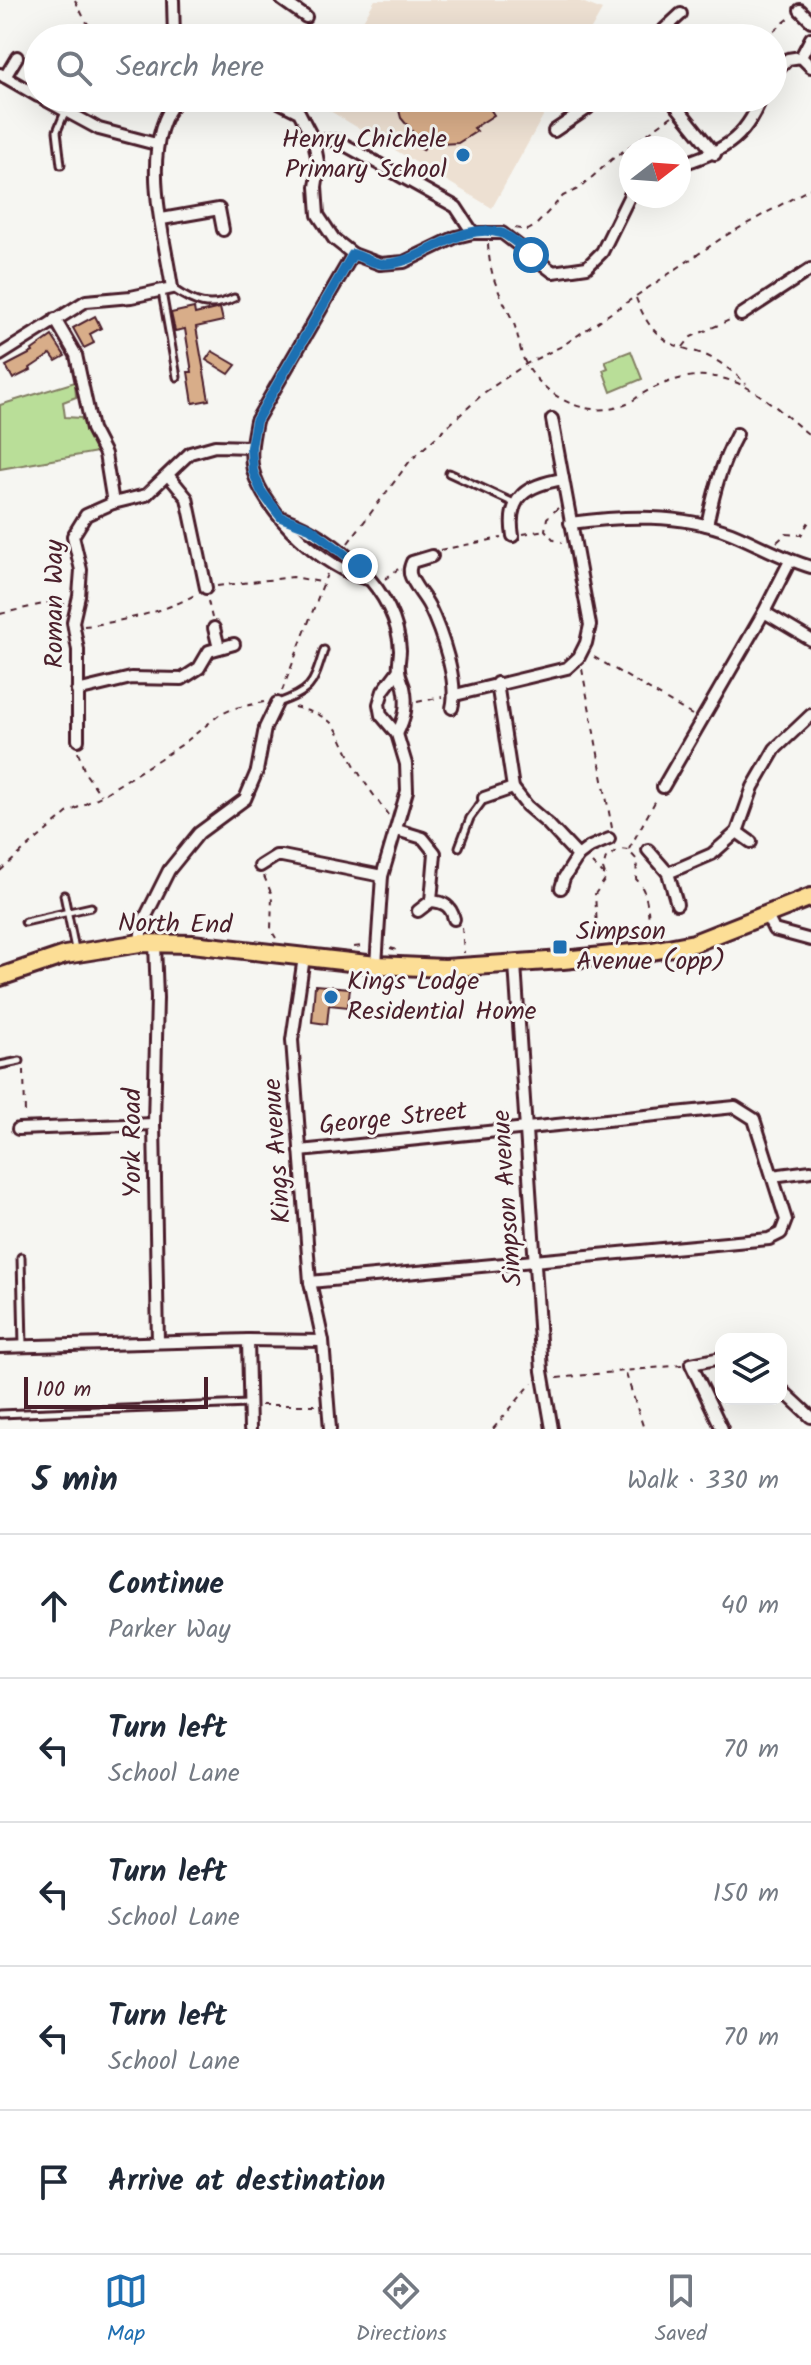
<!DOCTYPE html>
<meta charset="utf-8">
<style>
:root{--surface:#fff;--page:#f6f6f7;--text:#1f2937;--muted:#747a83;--line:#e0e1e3;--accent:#1f6fb2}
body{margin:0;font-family:Kalam,sans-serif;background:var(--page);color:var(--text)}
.controls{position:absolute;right:24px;bottom:24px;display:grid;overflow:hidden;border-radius:16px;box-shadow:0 8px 32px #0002}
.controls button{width:72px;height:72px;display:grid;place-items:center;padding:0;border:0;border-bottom:2px solid var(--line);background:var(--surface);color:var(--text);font:40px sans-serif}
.compass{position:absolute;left:619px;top:136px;width:72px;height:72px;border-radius:50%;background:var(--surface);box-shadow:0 8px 32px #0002;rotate:73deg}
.scale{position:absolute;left:24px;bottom:20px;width:184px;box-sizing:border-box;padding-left:8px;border:4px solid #4a1f2b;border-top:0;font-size:22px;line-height:28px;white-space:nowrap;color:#4a1f2b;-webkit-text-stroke:6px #f6f6f2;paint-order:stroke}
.stop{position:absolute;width:24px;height:24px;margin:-18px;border:6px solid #1f6fb2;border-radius:50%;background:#fff}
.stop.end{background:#1f6fb2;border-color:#fff;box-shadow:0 2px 8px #0008}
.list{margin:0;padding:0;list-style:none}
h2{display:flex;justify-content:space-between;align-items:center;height:104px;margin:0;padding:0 32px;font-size:34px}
h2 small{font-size:26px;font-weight:400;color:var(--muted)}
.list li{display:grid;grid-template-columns:52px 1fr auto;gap:24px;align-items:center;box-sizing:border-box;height:144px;padding:0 32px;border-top:2px solid var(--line)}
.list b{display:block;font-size:30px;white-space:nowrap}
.list p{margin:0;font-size:26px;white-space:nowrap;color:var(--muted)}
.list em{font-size:26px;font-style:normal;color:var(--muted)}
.icon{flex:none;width:44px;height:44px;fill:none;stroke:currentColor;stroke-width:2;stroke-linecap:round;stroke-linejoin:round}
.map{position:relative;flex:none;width:811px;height:1429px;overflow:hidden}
.search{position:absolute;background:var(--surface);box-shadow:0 8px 32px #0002;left:24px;right:24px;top:24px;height:88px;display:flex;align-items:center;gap:20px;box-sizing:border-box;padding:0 28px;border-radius:44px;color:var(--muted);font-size:30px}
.sheet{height:824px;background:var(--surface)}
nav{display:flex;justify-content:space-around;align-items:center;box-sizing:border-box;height:112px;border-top:2px solid var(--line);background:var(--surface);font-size:22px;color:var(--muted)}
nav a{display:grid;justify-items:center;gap:4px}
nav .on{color:var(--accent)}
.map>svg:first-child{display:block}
.built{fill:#ede0d2}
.green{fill:#b9de98;stroke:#827e62;stroke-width:2}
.building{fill:#d8ad89;stroke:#4a1f2b;stroke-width:2}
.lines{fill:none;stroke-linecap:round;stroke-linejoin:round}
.lane-casing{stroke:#4a1f2b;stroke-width:11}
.street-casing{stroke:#4a1f2b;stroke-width:16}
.primary-casing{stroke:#4a1f2b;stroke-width:22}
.path{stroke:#4a1f2b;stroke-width:2;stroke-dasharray:6 6;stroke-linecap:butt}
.lane{stroke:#f6f6f2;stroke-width:5}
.street{stroke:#f6f6f2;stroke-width:10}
.primary{stroke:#fcde96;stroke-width:16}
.route{stroke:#1f6fb2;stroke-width:10}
.poi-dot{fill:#1f6fb2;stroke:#f6f6f2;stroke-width:3}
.labels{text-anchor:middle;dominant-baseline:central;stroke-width:6;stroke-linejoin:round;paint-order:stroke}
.poi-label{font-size:26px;fill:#4a1f2b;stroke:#f6f6f2;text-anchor:start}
.street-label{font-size:26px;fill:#4a1f2b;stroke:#f6f6f2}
</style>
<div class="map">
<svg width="811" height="1429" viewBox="0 0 811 1429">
<rect width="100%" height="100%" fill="#f6f6f2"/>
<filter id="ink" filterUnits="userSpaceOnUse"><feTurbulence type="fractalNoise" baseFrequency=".0125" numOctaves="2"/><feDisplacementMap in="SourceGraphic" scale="16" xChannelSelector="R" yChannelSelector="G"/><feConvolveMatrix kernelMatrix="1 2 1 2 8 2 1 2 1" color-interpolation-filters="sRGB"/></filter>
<g filter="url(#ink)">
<g class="built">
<polygon points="375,0 577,0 602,10 586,38 353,38"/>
<polygon points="318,98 553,98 492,208 315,102"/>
</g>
<g class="green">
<polygon points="631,351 642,379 611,392 603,370 608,368 605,361"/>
<polygon points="75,382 76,397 63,402 65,417 81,418 97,452 0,469 0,405"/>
</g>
<g class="building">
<polygon points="396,98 466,98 470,102 474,98 483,98 494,115 474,128 477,131 458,143 440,144 429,140 423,150 406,139 412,131 401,118"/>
<polygon points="194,308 195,314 220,308 223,321 196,327 209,400 193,403 188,372 192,372 185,329 175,331 171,313"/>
<polygon points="95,316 101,328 90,334 94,343 84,348 73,328"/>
<polygon points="52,336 65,356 56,361 51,354 30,368 31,370 13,379 6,366 33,352 32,350"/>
<polygon points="212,351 236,365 229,374 206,360"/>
<polygon points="315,985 350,988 348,1007 329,1005 327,1024 312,1022"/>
</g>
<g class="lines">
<defs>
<g id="lane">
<polyline points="61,165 57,131 65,112"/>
<path d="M173,289C194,303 209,310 234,298"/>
<polyline points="162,292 177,377"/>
<polyline points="449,473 514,503"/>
<path d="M278,703C313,691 313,684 324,650"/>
<polyline points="459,847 470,818 484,799"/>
<polyline points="64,895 75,949"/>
<polyline points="25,922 91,907"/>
<polyline points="0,1065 20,1061"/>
<polyline points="21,1257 23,1346"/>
<polyline points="0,1414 248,1404"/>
</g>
<g id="street">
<polyline points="173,0 174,38"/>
<polyline points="282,0 306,17"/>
<polyline points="800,10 811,21"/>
<polyline points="655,38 681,14"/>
<polyline points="801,57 811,67"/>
<polyline points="0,74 38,96"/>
<polyline points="773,75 788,59 801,57 811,38"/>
<polyline points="5,77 17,57"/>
<polyline points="42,98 99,129 156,144"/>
<polyline points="271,98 299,112 314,141 319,167 316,187 318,215 334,239 353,254 380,264 404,262 456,237 473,233 502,233 553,272 587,267 602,252 631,193"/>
<polyline points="670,98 715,154"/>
<polyline points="554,131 588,108 594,98"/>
<polyline points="314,141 336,140 456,207 473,233"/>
<path d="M679,165C721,151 744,142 761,98"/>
<polyline points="162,219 219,209 223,230"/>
<path d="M353,254L256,421C253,437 249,453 253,470C263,512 326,571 368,579"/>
<polyline points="741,315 811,269"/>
<polyline points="55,319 76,355 92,429 105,454 113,503"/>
<path d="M0,355L86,301L131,297L172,288C164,232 137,145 178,98"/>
<polyline points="168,475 187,498 206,588"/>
<path d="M283,518C336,538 397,589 400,650C400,657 398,663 399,669C399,675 402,681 404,687C408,705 405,718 397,734"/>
<path d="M570,523C623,516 680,513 731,533C758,544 783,559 811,567"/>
<path d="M707,525C714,492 721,464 737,434"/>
<path d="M513,536C506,496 528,485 563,479"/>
<path d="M432,556L412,562C410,568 409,568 410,574C413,585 424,596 429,606C441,631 459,681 452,708"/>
<polyline points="764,612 811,640"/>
<polyline points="214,628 219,648"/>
<polyline points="497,683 513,788 527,806 548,824 578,856 590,847 609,839"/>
<polyline points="77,691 131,678 182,679 199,668 209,651 234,644"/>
<polyline points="455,695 567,668 579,657 586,643 590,625 552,419"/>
<polyline points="78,740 78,650 73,622 79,596 81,570 73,536 86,515 113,503 146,495 190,453 215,446 251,447"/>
<polyline points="663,787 764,612 790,561"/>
<polyline points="484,798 513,788"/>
<path d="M397,830L423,838L435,853L431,901C444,902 451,906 454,919"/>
<polyline points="737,832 751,842"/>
<polyline points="648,850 668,873 677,904"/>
<polyline points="260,866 276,856 282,856 382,876"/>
<polyline points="668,873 712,854 737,832 753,787 775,749 811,715"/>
<polyline points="561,888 564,878 578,856"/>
<polyline points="418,911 431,901"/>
<polyline points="767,916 774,930 811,940"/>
<polyline points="140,943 142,924 169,870 199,833 245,799 257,771 265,728 277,703"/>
<polyline points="155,943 157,998 154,1124 158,1342"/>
<polyline points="304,957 292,1040 310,1282 323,1341 330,1429"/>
<polyline points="515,964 542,1371 552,1429"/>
<polyline points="376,965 382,876 407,791 406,764 397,734 381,715 379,704 383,691 398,671"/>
<polyline points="18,1129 154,1124"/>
<polyline points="300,1151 735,1107 754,1119 786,1220 781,1233 769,1239 310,1282"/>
<polyline points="772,1176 811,1171"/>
<polyline points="248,1340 250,1429"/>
<polyline points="0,1347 248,1340 323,1341"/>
<polyline points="721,1358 691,1364 722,1429"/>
<polyline points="781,1389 811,1417"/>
</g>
<polyline id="primary" points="0,977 65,955 140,943 192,944 376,965 445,968 563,960 652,951 694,943 811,897"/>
</defs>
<use href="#lane" class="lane-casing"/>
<use href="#street" class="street-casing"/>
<use href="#primary" class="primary-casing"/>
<g class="path">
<polyline points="75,0 85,20 99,38"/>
<polyline points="765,38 792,16"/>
<polyline points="515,228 528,230 535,226 563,196 580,188 611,160 672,116"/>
<path d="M488,244C490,278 498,290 512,319C519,333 519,353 527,366C548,399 589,420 627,404C632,402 637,397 642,394C659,384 687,374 707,376C752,379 778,411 811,436"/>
<path d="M636,298C641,311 648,326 659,335C671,347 690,349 705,355C720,361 735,373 746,384"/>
<polyline points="683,347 691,337 732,319"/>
<polyline points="558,508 547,518 545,530 554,540 562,542"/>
<polyline points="523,534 545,530"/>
<polyline points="777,542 786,534 801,535 811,518"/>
<polyline points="348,543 410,461 485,392 526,364 562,346 725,236 811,188"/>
<polyline points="440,550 501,538"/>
<polyline points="385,579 398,569"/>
<polyline points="217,586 293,577 321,582"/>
<polyline points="208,601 212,618"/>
<polyline points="0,614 47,603 65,604"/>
<path d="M84,626C116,623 169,611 196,594"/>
<polyline points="594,657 692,715"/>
<polyline points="582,669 612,828"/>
<polyline points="282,691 327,574"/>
<polyline points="417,702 442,697"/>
<path d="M294,707C342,719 334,728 355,766C364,783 377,799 388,815"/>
<polyline points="78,752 85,773 101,795"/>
<polyline points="629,849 657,798"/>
<polyline points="592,863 604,875"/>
<polyline points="0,871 67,813 101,796 183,744 219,715 235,708 264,702"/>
<polyline points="264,876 272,895 271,930 276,938"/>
<polyline points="462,927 464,953"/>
<path d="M598,943L595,894L606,878L603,869L606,858L621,849L628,850L637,860L636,879C650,893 648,918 650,938"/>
<polyline points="354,947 363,946"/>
<polyline points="390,948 401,951"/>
<polyline points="24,1070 25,1115"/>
<polyline points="626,1374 644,1429"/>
<polyline points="557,1378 682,1365"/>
<polyline points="261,1405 315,1405"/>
<polyline points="493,1429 532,1383"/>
</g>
<use href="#lane" class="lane"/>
<use href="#street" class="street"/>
<use href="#primary" class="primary"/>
</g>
</g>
<g class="lines" filter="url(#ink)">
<path class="route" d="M360,566L310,528L281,517L261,491L253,471L251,447L256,421L353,254C362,257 373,263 382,264C423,265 458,220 501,233C511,236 522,248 531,255"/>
</g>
<g class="poi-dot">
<circle cx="463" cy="155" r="8"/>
<rect x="552" y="939" width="16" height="16" rx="4"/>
<circle cx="331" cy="997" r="8"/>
</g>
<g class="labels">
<g class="poi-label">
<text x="447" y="140" text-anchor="end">Henry Chichele<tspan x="447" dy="30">Primary School</tspan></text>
<text x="576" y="932">Simpson<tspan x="576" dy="30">Avenue (opp)</tspan></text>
<text x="347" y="982">Kings Lodge<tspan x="347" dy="30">Residential Home</tspan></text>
</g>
<g class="street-label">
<text transform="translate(55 604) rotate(-90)">Roman Way</text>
<text transform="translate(175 925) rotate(1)">North End</text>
<text transform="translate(393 1119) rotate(-6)">George Street</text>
<text transform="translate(133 1143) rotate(-90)">York Road</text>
<text transform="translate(278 1151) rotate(-94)">Kings Avenue</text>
<text transform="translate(508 1198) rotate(-94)">Simpson Avenue</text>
</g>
</g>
</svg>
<div class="controls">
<button><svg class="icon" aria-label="layers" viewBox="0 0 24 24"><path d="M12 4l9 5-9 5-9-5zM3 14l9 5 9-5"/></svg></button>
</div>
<svg class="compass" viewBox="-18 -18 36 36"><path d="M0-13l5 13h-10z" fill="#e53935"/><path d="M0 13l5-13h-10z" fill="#747a83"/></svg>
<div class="scale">100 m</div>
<div class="stop" style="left:531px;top:255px"></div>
<div class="stop end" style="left:360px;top:566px"></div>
<div class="search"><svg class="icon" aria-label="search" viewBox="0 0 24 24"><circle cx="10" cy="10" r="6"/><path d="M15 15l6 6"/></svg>Search here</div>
</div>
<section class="sheet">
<h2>5 min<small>Walk · 330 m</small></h2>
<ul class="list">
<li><svg class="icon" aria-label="ahead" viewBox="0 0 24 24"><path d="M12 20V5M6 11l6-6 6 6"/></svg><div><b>Continue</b><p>Parker Way</p></div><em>40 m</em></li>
<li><svg class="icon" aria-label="left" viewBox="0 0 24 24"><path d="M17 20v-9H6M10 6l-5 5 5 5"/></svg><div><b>Turn left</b><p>School Lane</p></div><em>70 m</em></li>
<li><svg class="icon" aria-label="left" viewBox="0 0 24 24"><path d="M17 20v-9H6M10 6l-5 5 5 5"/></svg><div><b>Turn left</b><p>School Lane</p></div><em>150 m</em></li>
<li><svg class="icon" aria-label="left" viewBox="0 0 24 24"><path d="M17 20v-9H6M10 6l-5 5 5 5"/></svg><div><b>Turn left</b><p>School Lane</p></div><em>70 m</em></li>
<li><svg class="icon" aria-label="arrive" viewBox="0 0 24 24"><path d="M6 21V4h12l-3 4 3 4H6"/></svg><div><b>Arrive at destination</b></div></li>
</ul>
</section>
<nav>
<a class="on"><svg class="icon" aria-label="map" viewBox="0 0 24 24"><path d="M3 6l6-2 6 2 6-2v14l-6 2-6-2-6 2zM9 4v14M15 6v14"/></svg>Map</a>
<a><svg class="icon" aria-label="directions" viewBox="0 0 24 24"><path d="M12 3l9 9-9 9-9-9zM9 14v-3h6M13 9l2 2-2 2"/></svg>Directions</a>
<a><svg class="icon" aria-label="saved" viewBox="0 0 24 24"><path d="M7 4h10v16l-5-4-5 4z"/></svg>Saved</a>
</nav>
